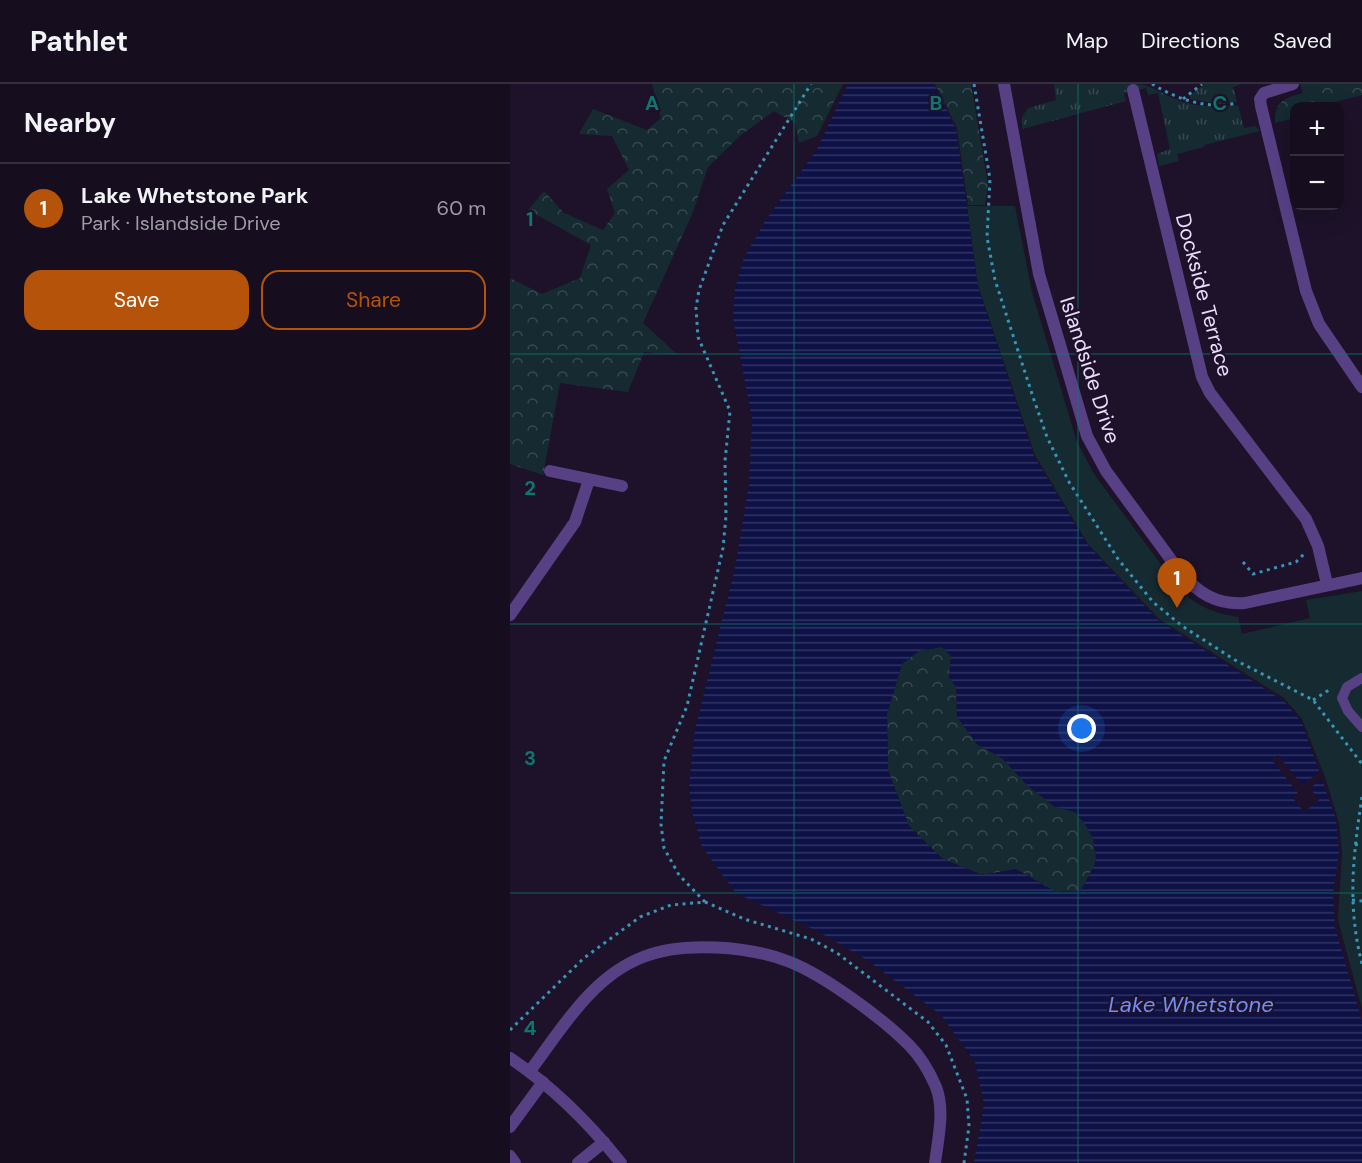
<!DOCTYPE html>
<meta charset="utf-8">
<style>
:root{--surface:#160e1f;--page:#231c2c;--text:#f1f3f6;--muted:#9e9ca4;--line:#352e3d;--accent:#b45309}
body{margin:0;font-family:"DM Sans",sans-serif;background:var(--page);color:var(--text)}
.controls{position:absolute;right:18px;top:18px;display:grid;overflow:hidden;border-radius:12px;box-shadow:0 6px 24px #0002}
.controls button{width:54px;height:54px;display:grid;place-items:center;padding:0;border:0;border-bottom:2px solid var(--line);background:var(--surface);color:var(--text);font:30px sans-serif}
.you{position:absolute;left:572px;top:645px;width:21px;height:21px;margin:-15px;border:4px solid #fff;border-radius:50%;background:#1a73e8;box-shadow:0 0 0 9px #1a73e833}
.badge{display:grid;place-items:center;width:39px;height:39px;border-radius:50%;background:var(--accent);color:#fff;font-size:20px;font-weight:700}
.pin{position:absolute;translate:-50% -50px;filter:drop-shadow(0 2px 3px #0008)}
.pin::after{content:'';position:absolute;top:32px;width:21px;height:18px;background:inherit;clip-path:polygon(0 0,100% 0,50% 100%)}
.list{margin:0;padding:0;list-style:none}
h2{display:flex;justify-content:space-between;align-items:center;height:78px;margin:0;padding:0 24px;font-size:26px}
h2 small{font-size:20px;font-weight:400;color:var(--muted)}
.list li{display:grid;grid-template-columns:39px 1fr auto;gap:18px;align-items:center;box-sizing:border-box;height:90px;padding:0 24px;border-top:2px solid var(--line)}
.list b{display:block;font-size:22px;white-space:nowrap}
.list p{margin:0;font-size:20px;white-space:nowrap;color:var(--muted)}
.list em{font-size:20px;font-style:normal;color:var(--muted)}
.actions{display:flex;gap:12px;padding:18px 24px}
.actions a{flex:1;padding:14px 0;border:2px solid var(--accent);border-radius:18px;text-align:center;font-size:21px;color:var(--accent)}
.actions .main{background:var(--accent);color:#fff}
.map{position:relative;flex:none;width:852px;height:1079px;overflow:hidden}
header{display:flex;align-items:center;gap:36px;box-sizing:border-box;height:84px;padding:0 30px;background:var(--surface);border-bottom:2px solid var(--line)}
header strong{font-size:28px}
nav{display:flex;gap:33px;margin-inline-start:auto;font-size:21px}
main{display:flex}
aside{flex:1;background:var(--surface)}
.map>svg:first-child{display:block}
.grass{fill:url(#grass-tufts)}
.forest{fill:url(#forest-crowns)}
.park{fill:#162a32}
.water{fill:url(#water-rules);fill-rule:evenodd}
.pier{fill:#1d1229}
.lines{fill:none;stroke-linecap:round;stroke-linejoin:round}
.path{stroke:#3895b5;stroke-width:3;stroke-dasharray:3 4.5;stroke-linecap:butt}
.lane{stroke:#584085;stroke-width:10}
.street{stroke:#584085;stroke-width:12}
.grid{fill:none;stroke:#0f766e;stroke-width:1.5;stroke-opacity:0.55}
.labels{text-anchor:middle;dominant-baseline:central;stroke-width:4.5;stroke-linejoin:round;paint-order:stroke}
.street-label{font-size:21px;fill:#eadcfd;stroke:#1d1229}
.water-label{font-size:22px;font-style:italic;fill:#718ef6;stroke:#1d1229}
.grid-label{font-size:20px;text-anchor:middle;font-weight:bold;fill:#0f766e;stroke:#1d1229;stroke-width:4.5;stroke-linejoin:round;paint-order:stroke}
</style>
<header>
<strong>Pathlet</strong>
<nav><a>Map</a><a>Directions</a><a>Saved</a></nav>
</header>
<main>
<aside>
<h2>Nearby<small></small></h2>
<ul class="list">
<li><span class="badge">1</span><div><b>Lake Whetstone Park</b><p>Park · Islandside Drive</p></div><em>60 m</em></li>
</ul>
<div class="actions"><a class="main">Save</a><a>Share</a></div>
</aside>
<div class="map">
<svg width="852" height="1079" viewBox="0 0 852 1079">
<defs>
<pattern id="grass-tufts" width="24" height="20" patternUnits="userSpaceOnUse" patternTransform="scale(1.5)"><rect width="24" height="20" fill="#162a32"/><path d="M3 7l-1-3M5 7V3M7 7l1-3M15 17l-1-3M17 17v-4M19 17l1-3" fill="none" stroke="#384851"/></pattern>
<pattern id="forest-crowns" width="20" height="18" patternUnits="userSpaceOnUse" patternTransform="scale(1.5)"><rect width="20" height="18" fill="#162a32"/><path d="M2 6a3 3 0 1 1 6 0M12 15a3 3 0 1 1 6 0" fill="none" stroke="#384851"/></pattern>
<pattern id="water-rules" width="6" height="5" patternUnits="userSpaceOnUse" patternTransform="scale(1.5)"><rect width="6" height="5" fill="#0e1146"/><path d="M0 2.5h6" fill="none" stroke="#313362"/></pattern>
</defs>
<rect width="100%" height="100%" fill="#1d1229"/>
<g class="grass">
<polygon points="544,0 622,0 622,6 614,9 616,17 512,45 512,33 518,24 546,16"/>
<path d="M624,0C640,0 648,8 663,14C683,23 706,24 728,21L734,44L745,42L750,47L694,61V63L667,70L669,77L649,82L647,70L660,65L648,9L638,11L636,4L624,7Z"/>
<polygon points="695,0 732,0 723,3 727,18 708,20 680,15 680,11"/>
</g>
<g class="forest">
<polygon points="142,0 333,0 307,52 289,59 285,39 264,27 230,52 198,83 183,128 133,239 168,271 134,268 118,308 50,299 33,391 0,380 0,194 32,210 70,194 81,161 18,126 34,107 54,129 93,146 105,129 97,105 119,86 102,52 69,50 83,25 137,46 151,34"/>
<polygon points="425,0 461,0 478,101 475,121 458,121 447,44"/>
<path d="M790,0H852V11L808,22H784V34L765,39C764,18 774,14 793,9Z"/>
<polygon points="432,563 441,572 439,593 446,603 447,633 467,660 493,675 518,702 545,723 565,728 577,743 583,755 586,772 585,780 571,806 546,808 506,785 473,791 433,775 399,742 378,686 377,630 392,580 409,567"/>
</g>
<path class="park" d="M457,122H505L522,208L567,358L584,390L669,505C687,522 703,529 728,533L732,550L800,534L796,516L852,507V925L828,836L832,768L829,739L816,696L792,635L774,614L649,535L578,460L525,371L468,201Z"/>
<path class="water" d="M338,0H424L446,45L468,202L524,372L577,460L648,536L775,618L792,639L826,735L829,768L823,810L825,844L852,937V1079H464L474,1020L465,978L431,931L357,876L307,847L226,809L192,763L182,728L179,701L185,646L225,484L239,400L242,335L223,234L225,204L234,174L255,137L306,67ZM432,563L441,572L439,593L446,603L447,633L467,660L493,675L518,702L545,723L565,728L577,743L583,755L586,773L585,780L571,806L546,808L506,785L472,791L433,775L399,742L378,686L377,630L392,580L409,567Z"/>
<polygon class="pier" points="768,671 792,701 812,686 814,693 800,704 809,716 794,728 783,714 788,709 762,676"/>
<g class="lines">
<g class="path">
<polyline points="464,0 480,95 477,153 485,196 524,316 537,353 559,398 608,475 643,518 672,542 725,576 803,616 852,680"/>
<path d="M642,0C667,15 697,26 727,19"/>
<polyline points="673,15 692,0"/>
<polyline points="733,478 743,490 786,478 795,469"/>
<polyline points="803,616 819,606"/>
<path d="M852,713C843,772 837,821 852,880"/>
<polyline points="845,761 852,759"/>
<polyline points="842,816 852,817"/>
<polyline points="195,818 169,791 154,764 151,740 154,677 177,622 213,464 216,432 215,377 220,327 188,253 186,224 189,206 213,141 301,0"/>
<polyline points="0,946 74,874 130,833 161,821 195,818 234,835 301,855 327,869 418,938 436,961 457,1015 459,1042 454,1079"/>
</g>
<polyline class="lane" points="852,594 837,603 832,614 838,627 852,643"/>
<g class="street">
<path d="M494,0L529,190L577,352L596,387L670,488C688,509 706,521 735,519L852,494"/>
<polyline points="783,0 754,9 750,15 751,22 796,207 809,240 852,303"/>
<polyline points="623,6 692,293 700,309 796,435 808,462 817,500"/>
<polyline points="40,387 112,402"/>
<polyline points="0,531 65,438 79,396"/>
<path d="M0,974C43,1003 79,1039 111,1079"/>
<path d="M20,987C51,946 81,893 133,873C173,857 240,862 280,878C315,892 372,934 399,961C410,972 420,989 426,1003C435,1026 428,1055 425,1079"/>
<polyline points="0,1043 33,998"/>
<polyline points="0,1072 5,1079"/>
<polyline points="68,1079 94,1058"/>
</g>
</g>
<path class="grid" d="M284,0V1079M568,0V1079M0,270H852M0,540H852M0,809H852"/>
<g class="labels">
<g class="street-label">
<text transform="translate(694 211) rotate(75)">Dockside Terrace</text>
<text transform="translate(580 286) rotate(72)">Islandside Drive</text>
</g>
<g class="water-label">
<text x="681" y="920">Lake Whetstone</text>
</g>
</g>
<g class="grid-label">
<text x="142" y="26">A</text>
<text x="426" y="26">B</text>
<text x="710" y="26">C</text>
<text x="20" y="142">1</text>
<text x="20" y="411">2</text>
<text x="20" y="681">3</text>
<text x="20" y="951">4</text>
</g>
</svg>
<div class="controls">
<button>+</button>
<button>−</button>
</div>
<div class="you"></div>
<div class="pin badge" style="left:667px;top:524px">1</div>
</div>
</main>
